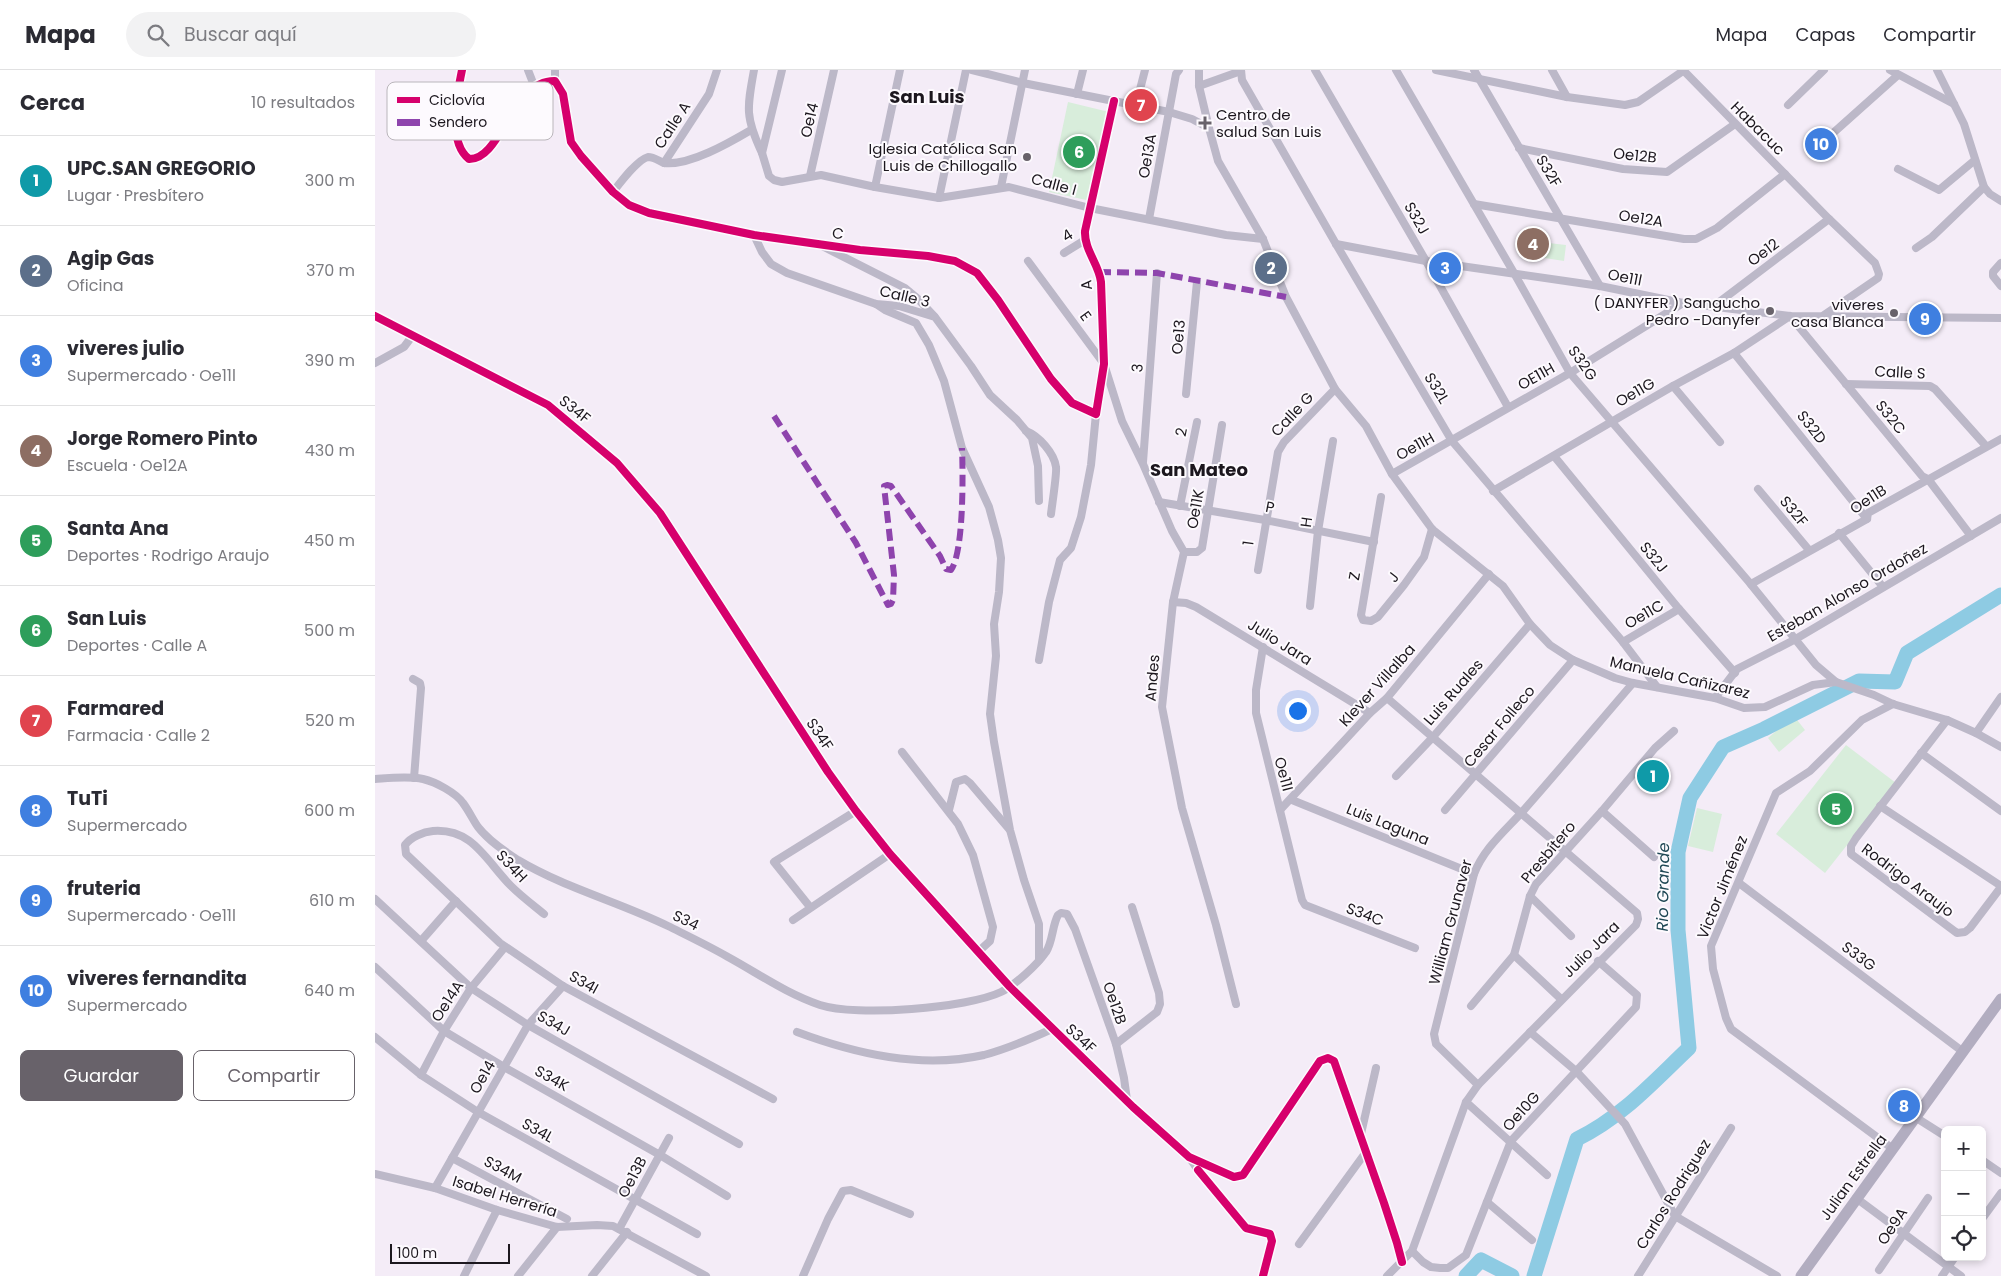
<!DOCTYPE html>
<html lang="es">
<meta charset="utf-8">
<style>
:root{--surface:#fff;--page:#f2f2f3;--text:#2b2b33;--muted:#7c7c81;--line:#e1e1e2;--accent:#68626a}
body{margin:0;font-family:Poppins,sans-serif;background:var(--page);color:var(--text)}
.controls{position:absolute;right:15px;bottom:15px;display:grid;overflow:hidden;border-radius:8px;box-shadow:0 2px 8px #0003}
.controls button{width:45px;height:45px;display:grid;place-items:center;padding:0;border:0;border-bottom:1px solid var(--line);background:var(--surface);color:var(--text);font:25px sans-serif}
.scale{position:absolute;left:15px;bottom:12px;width:120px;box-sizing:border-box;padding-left:5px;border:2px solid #1c171e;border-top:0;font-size:14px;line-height:18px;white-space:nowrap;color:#1c171e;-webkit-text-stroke:4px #fdfafe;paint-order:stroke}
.you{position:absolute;left:922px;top:640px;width:18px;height:18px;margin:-12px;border:4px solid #fff;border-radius:50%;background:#1a73e8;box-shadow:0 0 0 8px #1a73e833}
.badge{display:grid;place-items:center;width:32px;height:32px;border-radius:50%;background:var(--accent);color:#fff;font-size:16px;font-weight:700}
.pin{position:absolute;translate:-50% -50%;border:2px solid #fff;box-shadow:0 1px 5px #0006}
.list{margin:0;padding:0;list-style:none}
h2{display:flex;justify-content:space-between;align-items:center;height:65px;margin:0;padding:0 20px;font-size:21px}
h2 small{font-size:16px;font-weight:400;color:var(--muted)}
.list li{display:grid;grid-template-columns:32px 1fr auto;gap:15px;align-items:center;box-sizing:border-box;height:90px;padding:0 20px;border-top:1px solid var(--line)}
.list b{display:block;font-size:19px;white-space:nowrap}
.list p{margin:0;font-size:16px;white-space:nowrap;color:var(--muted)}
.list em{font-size:16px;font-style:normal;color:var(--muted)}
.actions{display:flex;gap:10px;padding:15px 20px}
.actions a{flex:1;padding:11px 0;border:1px solid var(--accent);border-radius:8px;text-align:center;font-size:18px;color:var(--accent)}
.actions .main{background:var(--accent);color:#fff}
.icon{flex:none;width:28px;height:28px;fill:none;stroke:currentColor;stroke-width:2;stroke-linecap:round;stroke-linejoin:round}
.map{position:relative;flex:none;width:1626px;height:1206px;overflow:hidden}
header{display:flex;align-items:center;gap:30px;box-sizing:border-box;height:70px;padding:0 25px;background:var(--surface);border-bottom:1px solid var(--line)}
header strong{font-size:24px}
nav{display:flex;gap:28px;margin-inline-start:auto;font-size:18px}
.search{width:350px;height:45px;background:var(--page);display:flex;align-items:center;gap:12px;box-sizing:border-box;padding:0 18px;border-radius:28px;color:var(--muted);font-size:19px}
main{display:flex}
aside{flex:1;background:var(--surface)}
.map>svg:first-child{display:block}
.green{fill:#d8eddb}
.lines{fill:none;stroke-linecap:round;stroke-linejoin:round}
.river{stroke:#8ecbe3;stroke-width:15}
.street{stroke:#bcb8c8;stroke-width:8}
.secondary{stroke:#b2adc0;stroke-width:11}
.quiet{stroke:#8e44ad;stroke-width:6;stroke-dasharray:12 6;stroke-linecap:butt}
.cycleway-casing{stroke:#fdfafe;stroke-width:11}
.cycleway{stroke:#d6006c;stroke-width:8}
.poi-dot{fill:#68626a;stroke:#fdfafe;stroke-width:2}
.labels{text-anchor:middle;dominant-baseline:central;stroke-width:4;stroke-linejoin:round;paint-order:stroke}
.poi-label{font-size:15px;fill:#1c171e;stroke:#fdfafe;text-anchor:end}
.street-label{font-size:15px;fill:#1c171e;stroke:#fdfafe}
.water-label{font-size:16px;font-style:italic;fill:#1e4654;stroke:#fdfafe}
.quarter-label{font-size:18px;font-weight:bold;fill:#1c171e;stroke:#fdfafe}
.key{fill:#fdfafe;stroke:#bab6bb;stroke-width:1}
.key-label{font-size:14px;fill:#1c171e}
</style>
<header>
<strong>Mapa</strong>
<div class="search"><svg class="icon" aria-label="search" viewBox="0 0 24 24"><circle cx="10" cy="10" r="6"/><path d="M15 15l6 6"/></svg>Buscar aquí</div>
<nav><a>Mapa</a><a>Capas</a><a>Compartir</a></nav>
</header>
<main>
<aside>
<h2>Cerca<small>10 resultados</small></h2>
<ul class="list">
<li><span class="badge" style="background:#0f9aa8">1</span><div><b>UPC.SAN GREGORIO</b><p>Lugar · Presbítero</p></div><em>300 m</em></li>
<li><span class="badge" style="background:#5c6f8a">2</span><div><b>Agip Gas</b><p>Oficina</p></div><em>370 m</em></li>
<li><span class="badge" style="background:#3f7fe0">3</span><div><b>viveres julio</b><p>Supermercado · Oe11l</p></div><em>390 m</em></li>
<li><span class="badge" style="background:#8d6e63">4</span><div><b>Jorge Romero Pinto</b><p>Escuela · Oe12A</p></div><em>430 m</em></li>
<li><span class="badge" style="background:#2e9e5b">5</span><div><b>Santa Ana</b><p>Deportes · Rodrigo Araujo</p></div><em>450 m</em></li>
<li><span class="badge" style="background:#2e9e5b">6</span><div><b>San Luis</b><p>Deportes · Calle A</p></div><em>500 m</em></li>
<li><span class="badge" style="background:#e0444e">7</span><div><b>Farmared</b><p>Farmacia · Calle 2</p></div><em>520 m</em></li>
<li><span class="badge" style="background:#3f7fe0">8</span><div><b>TuTi</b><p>Supermercado</p></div><em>600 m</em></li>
<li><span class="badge" style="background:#3f7fe0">9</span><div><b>fruteria</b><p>Supermercado · Oe11l</p></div><em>610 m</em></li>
<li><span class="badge" style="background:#3f7fe0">10</span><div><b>viveres fernandita</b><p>Supermercado</p></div><em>640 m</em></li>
</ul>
<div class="actions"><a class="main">Guardar</a><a>Compartir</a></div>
</aside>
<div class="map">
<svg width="1626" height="1206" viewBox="0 0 1626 1206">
<rect width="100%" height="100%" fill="#f4ecf7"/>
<g class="green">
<polygon points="693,32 734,42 716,131 674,122"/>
<polygon points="1165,172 1191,175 1189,191 1163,187"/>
<polygon points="1419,646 1430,660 1404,682 1393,668"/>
<polygon points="1471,675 1521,713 1450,803 1401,764"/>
<polygon points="1322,738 1347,744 1338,782 1313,776"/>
</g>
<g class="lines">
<g class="river">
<polyline points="1091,1206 1106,1190 1137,1206"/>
<path d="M1159,1206L1202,1069C1246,1048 1279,1011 1314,978L1303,860V782L1315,728L1348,677L1389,659L1484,611L1520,612L1532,583L1626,525"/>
</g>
<g class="street">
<path d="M87,0C82,24 72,72 94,89C127,90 136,10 180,11L188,24L196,72L206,86L238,122L254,135L274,143L379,165L485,180L553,186L580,191L602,203L623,230L676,309L697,333L721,344L729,294L726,212C724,194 709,180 710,161L739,31"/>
<polyline points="153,0 160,18"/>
<path d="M342,0L334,24L289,93C314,96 354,73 376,60"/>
<path d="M379,0C372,38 370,47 387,83"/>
<polyline points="407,0 387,83 394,106 399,110 407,112 446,105 500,117 564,128 634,117 715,138 851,165 888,169"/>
<polyline points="597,0 648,13 794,42 817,49 834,58"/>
<polyline points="824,0 824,16 834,58 843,91 888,169 911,227 960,319 991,356 1017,404 1057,459 1128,516 1155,554 1175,575 1198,590 1240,608 1258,613 1340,628 1369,638 1390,637 1438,615 1461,612 1499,625 1518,634 1572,650 1601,663 1626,677"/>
<polyline points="866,0 867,10 961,174 1077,371 1248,572 1282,617"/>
<polyline points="940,0 1051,191 1133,337"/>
<polyline points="1021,0 1139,203 1195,303 1374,512 1441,595 1461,612"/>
<polyline points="1061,0 1192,27 1250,35 1263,32 1308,1"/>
<polyline points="1099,0 1225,216"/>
<polyline points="1177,0 1192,27"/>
<polyline points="1308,0 1454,149 1500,193 1504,204 1503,208 1449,245"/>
<polyline points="1515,0 1579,34"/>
<polyline points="1562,0 1589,54 1609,117 1615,124 1626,131"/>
<polyline points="180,11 180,0"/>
<polyline points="824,16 866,1"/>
<polyline points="702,24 708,0"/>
<polyline points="761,35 770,0"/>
<polyline points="1413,35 1449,0"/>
<polyline points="1448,72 1523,5"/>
<polyline points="1144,78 1248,99 1292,102 1360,54"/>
<polyline points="1523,99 1564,120 1600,90"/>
<polyline points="435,106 459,0"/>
<polyline points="500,117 525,0"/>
<polyline points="626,117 650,0"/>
<path d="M238,122C245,113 262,90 273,87C279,87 284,91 289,93"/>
<polyline points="564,128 591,0"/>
<polyline points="1099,134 1309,169 1321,169 1342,158 1410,104"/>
<polyline points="774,149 801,4 804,0"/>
<polyline points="379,165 387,182 396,194 412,203 501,234 524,236 560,247 596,296 615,325 642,350 657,368 663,396 664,431"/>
<polyline points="961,174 1051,191 1225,216 1308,233 1415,246 1626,248"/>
<polyline points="447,176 530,218 542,228 559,246"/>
<polyline points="1541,178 1557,167 1609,117"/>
<polyline points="689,183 710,170"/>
<polyline points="653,191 729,294 747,351 768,394 797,461 809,482 798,532 787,637 807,738 841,855 861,934"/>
<polyline points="1626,193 1618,202 1618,206 1626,216"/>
<polyline points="501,234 510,240 541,253 554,275 569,311 587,378 614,437 623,470 626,488 624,522 619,554 621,586 615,644 619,672 635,760 649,810 664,854 664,890"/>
<polyline points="1339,236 1454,149"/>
<polyline points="0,246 173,335 242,393 285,443 453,702 481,741 515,784 635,917 758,1037 814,1087 859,1107 868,1105 945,991 953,988 959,991 1009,1133 1022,1173 1027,1192"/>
<polyline points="1359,283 1492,449"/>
<polyline points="0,293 29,277 38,265"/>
<polyline points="1471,314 1555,316 1560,319 1611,376"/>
<polyline points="1298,316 1345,372"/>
<polyline points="811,324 822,212"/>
<path d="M651,361C664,366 679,383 681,397C682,403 677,435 676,444"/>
<polyline points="1179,386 1304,539 1360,603"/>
<polyline points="768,392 782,203"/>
<polyline points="1017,404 1195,303 1308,233"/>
<polyline points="1383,419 1434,480"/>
<polyline points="1118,421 1298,316 1359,283 1415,246 1547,406 1553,409 1596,466"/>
<polyline points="1006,427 986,545 988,550 996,551 1003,547 1029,515 1049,487 1057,459"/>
<polyline points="784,432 890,450 999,472"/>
<polyline points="805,436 822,352"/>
<polyline points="1464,463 1508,517"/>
<polyline points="809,482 822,482 827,478 847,355"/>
<polyline points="883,500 903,382 909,372 960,319"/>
<polyline points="1376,514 1492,449 1493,443 1626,369"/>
<polyline points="798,532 811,533 821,537 995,643"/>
<polyline points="935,536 943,461 958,371"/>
<polyline points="1248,572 1304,539"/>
<polyline points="888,577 881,620 881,643 927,830 930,835 1040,878"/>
<polyline points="664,590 674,532 685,490 696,478 706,447 716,395 721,344"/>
<polyline points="38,609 45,613 46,618 39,708"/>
<polyline points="1340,628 1362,599 1419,570 1626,448"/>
<polyline points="1518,634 1487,650 1435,701 1401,723 1336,876 1338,899 1351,948 1356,959 1518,1079"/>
<polyline points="1572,650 1481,768 1476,776 1476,784 1582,863 1590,862 1595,858 1626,817"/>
<polyline points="1601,663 1626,627"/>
<polyline points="527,682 583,754 598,785 618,857 615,871 603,882"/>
<polyline points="1546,683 1626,741"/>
<polyline points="1021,706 1058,667 1155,554"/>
<path d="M0,709C15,708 33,706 48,709C61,712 81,723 88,733C94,741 98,750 103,757C114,771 129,781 143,790C190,818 244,832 293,856C313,866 334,876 353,887C384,904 412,924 445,935C481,947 593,938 626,922C640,915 662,895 671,882C678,871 677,856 683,845L686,843L692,844L700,859L741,974L749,1008L752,1030"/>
<polyline points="917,730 1099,804"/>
<polyline points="1505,736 1626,816"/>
<polyline points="574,740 581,712 590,709 595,713 634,759"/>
<polyline points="905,740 995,643 1012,628 1114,504"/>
<polyline points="1070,740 1198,590"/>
<polyline points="1227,741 1279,787"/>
<polyline points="1364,813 1587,981"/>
<polyline points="1155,826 1196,866"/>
<polyline points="0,829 96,918 153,955 364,1074"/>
<polyline points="435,837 399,792 481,741"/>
<path d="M169,844C158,835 146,826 136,816C111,791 98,758 58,761C48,762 36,767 30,775L31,784L125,873L188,916L398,1029"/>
<polyline points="418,850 515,784"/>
<polyline points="46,871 81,831"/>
<polyline points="1139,885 1186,929"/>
<polyline points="0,897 69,961 129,997 285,1085 352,1126"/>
<polyline points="1096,936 1139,885 1155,826 1161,814 1227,741 1280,678 1299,661"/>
<path d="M422,962C481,984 546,999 609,985C632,979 655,969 677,959"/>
<polyline points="1155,962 1201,1001 1250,1054 1300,1146 1402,1206"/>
<polyline points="0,967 46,1005 103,1042 322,1164"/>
<polyline points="741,974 782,942 785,934 784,923 757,837"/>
<polyline points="46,1005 69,961 96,918 130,877"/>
<path d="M1103,1015L1061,974L1059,964L1099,804C1109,778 1130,761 1148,741C1185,699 1221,656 1258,613"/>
<polyline points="1091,1032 1172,1105"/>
<polyline points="1540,1047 1570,1066"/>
<polyline points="985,1068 1001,998"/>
<polyline points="814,1087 823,1100"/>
<polyline points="77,1088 192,1149"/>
<polyline points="1607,1090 1626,1103"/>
<polyline points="0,1104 60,1118 122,1140 182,1157 222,1155 238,1156 331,1206"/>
<polyline points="60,1118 153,955 188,916"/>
<polyline points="1481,1128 1586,1206"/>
<polyline points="1112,1132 1157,1170"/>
<polyline points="1607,1149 1626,1123"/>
<polyline points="244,1159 294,1068"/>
<polyline points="924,1174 991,1082"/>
<polyline points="1037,1181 1048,1192 1056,1197 1065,1198 1073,1198 1091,1185 1136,1071 1261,937 1262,925 1223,891"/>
<polyline points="1504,1200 1553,1128"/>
<polyline points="89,1206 122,1140"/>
<polyline points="143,1206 182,1157"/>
<polyline points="217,1206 252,1162"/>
<polyline points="428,1206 453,1149 468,1121 476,1120 535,1144"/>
<polyline points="1012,1206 1037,1181 1091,1032 1103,1015 1261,855 1263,849 1262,843 1012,628"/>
<polyline points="1263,1206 1356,1058"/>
<polyline points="1567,1206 1580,1187"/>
</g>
<polyline class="secondary" points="1426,1206 1626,929"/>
<g class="quiet">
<polyline points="724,202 782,203 911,227"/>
<path d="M399,346L481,473L513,535L516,534L518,530L519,505L509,416L512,415L516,416L565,486L571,499L576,500C589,482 588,402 587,378"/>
</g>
<defs>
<g id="cycleway">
<path d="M87,0C82,24 72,72 94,89C127,90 136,10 180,11L188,24L196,72L206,86L238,122L254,135L274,143L379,165L485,180L553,186L580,191L602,203L623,230L676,309L697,333L721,344L729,294L726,212C724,194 709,180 710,161L739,31"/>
<polyline points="0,246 173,335 242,393 285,443 453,702 481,741 515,784 635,917 758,1037 814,1087 859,1107 868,1105 945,991 953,988 959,991 1009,1133 1022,1173 1027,1192"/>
<polyline points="823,1100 871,1158 895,1164 897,1171 888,1206"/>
</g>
</defs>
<use href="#cycleway" class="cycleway-casing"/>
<use href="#cycleway" class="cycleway"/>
</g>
<g class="poi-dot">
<path d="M827.5 45.5h5v5h5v5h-5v5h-5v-5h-5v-5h5z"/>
<circle cx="652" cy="87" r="5"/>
<circle cx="1395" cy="241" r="5"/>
<circle cx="1519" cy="243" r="5"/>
</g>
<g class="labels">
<g class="poi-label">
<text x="841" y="44" text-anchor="start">Centro de<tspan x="841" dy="17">salud San Luis</tspan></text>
<text x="642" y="78">Iglesia Católica San<tspan x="642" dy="17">Luis de Chillogallo</tspan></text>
<text x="1385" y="232">( DANYFER ) Sangucho<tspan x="1385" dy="17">Pedro -Danyfer</tspan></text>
<text x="1509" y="234">viveres<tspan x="1509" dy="17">casa Blanca</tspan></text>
</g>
<g class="street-label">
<text transform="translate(434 50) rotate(-77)">Oe14</text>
<text transform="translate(297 55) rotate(-57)">Calle A</text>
<text transform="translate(1383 58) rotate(45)">Habacuc</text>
<text transform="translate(1260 85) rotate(6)">Oe12B</text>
<text transform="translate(772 86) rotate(-80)">Oe13A</text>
<text transform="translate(1174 101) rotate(59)">S32F</text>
<text transform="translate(679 114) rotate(15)">Calle I</text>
<text transform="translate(1042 148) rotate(60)">S32J</text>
<text transform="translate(1266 148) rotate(9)">Oe12A</text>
<text transform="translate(463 163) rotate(8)">C</text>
<text transform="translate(692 165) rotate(-32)">4</text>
<text transform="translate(1388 182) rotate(-37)">Oe12</text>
<text transform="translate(1250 207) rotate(11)">Oe11l</text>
<text transform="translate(711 215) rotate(-95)">A</text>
<text transform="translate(530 226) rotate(13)">Calle 3</text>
<text transform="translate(711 246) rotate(54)">E</text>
<text transform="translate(803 267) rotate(-85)">Oe13</text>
<text transform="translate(1208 293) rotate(55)">S32G</text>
<text transform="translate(762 298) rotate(-86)">3</text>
<text transform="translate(1525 302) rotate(3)">Calle S</text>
<text transform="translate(1161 306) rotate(-29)">OE11H</text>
<text transform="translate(1062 318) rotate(59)">S32L</text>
<text transform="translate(1260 322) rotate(-30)">Oe11G</text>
<text transform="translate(200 339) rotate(39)">S34F</text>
<text transform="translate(917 344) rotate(-47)">Calle G</text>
<text transform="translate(1516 347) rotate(51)">S32C</text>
<text transform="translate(1437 357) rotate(52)">S32D</text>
<text transform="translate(806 362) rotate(-79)">2</text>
<text transform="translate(1040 376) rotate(-29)">Oe11H</text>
<text transform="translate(1493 429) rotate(-33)">Oe11B</text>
<text transform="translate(895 437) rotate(11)">P</text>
<text transform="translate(820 439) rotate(-80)">Oe11K</text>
<text transform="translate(1419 441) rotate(50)">S32F</text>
<text transform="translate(931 452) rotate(-82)">H</text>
<text transform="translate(873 473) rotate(-82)">1</text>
<text transform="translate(1279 487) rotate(51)">S32J</text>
<text transform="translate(979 506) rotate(-80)">Z</text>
<text transform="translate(1018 507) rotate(-52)">J</text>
<text transform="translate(1472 522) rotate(-30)">Esteban Alonso Ordoñez</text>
<text transform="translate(1269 544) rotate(-30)">Oe11C</text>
<text transform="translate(905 572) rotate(32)">Julio Jara</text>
<text transform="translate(1305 607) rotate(13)">Manuela Cañizarez</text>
<text transform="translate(777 608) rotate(-85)">Andes</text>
<text transform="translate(1002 615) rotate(-48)">Klever Villalba</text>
<text transform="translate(1078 622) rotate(-49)">Luis Ruales</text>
<text transform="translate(1124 656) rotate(-50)">Cesar Folleco</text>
<text transform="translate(445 664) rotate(56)">S34F</text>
<text transform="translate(909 704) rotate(75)">Oe11I</text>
<text transform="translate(1013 754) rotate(22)">Luis Laguna</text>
<text transform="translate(1173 782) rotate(-50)">Presbítero</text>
<text transform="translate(137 796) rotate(47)">S34H</text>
<text transform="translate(1533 810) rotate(37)">Rodrigo Araujo</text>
<text transform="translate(1347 817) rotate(-68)">Victor Jiménez</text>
<text transform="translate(990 844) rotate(21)">S34C</text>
<text transform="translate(311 850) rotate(26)">S34</text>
<text transform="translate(1075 852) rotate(-75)">William Grunaver</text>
<text transform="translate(1216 879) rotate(-45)">Julio Jara</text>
<text transform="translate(1484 886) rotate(37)">S33G</text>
<text transform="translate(209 912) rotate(29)">S34I</text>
<text transform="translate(72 931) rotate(-57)">Oe14A</text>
<text transform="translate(740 933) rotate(71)">Oe12B</text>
<text transform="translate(179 953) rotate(30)">S34J</text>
<text transform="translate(706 968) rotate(43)">S34F</text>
<text transform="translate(107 1007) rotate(-60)">Oe14</text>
<text transform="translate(177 1008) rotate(29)">S34K</text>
<text transform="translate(1146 1041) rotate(-48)">Oe10G</text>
<text transform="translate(163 1060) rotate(29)">S34L</text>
<text transform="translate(128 1099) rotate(28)">S34M</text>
<text transform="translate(257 1107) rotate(-62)">Oe13B</text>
<text transform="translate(1478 1107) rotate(-54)">Julian Estrella</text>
<text transform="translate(1298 1124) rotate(-58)">Carlos Rodriguez</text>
<text transform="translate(130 1126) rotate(17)">Isabel Herrería</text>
<text transform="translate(1517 1156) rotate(-56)">Oe9A</text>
</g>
<g class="water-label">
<text transform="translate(1288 817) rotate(-89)">Rio Grande</text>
</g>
<g class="quarter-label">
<text x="552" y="26">San Luis</text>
<text x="824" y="399">San Mateo</text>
</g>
</g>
<rect x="12" y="12" width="166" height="58" rx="8" class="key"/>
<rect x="22" y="27" width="23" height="6" fill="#d6006c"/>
<rect x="22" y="49" width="23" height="7" fill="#8e44ad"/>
<g class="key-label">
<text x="54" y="35">Ciclovía</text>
<text x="54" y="57">Sendero</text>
</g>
</svg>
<div class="controls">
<button>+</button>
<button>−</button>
<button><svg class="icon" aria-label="locate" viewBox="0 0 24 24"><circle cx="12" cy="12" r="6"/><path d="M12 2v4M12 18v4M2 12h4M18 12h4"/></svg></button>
</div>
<div class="scale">100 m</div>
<div class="you"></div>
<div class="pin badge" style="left:1278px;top:706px;background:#0f9aa8">1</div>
<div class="pin badge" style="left:896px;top:198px;background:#5c6f8a">2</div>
<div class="pin badge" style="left:1070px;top:198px;background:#3f7fe0">3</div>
<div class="pin badge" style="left:1158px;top:174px;background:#8d6e63">4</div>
<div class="pin badge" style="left:1461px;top:739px;background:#2e9e5b">5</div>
<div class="pin badge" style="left:704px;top:82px;background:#2e9e5b">6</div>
<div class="pin badge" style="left:766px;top:35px;background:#e0444e">7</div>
<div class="pin badge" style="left:1529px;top:1036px;background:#3f7fe0">8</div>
<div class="pin badge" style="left:1550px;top:249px;background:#3f7fe0">9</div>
<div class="pin badge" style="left:1446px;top:74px;background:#3f7fe0">10</div>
</div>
</main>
